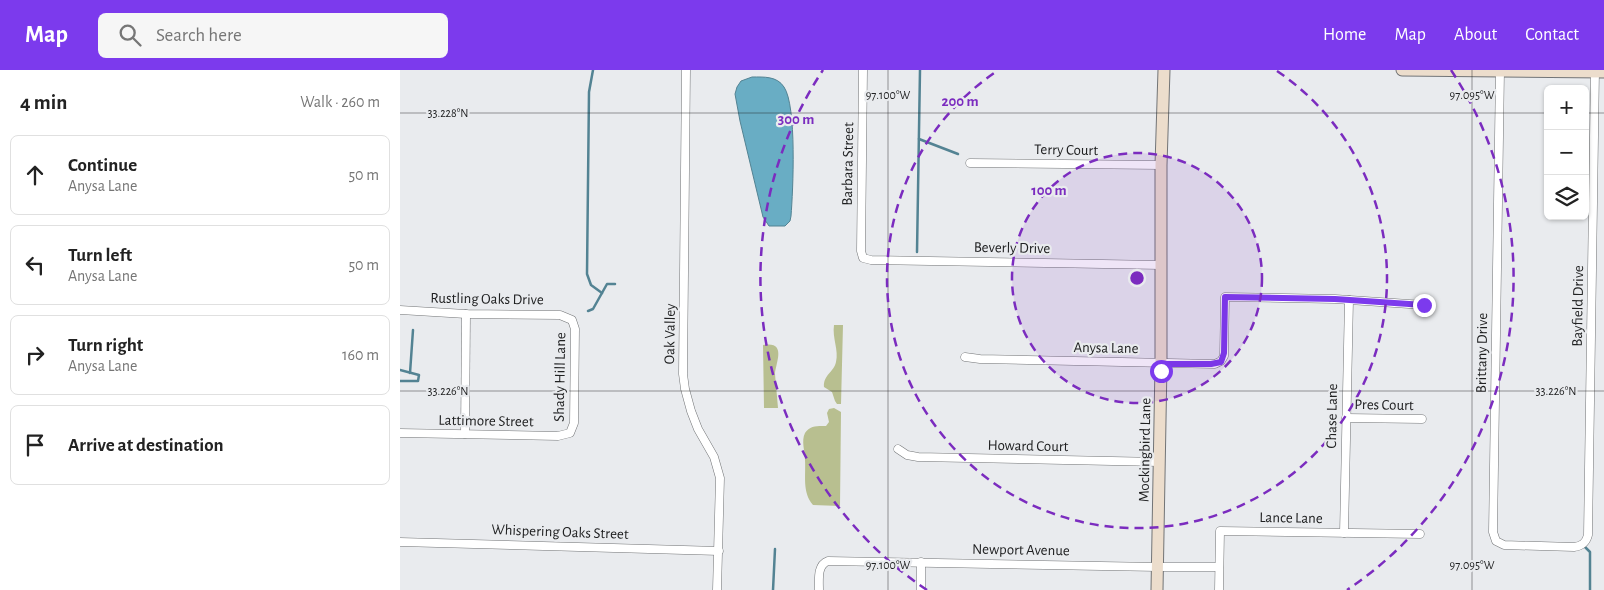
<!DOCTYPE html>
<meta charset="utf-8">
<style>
:root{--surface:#fff;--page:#f6f6f6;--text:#222;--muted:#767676;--line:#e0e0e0;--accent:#7c3aed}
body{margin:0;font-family:"Alegreya Sans",sans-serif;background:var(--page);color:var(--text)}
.controls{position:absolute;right:15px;top:15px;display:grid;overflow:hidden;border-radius:8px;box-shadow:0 1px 4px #0004}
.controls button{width:45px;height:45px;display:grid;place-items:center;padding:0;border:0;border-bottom:1px solid var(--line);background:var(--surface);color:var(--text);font:25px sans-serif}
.stop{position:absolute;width:15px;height:15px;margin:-11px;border:4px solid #7c3aed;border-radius:50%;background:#fff}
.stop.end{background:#7c3aed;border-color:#fff;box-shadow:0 1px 5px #0008}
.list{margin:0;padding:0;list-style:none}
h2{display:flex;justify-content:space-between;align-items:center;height:65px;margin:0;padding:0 20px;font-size:21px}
h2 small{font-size:16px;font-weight:400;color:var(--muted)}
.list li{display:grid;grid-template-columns:32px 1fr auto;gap:15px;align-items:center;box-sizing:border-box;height:80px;margin:0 10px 10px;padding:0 10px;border:1px solid var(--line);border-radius:8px}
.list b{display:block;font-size:19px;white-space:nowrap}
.list p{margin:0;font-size:16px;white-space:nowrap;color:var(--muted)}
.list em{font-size:16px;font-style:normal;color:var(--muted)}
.icon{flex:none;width:28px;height:28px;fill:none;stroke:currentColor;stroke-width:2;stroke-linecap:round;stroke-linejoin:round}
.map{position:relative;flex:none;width:1204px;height:520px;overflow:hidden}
header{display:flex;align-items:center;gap:30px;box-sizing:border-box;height:70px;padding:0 25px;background:var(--accent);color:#fff}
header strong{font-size:24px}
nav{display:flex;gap:28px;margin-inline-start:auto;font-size:18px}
.search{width:350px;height:45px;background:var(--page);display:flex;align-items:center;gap:12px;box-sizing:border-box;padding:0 18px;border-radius:8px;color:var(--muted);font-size:19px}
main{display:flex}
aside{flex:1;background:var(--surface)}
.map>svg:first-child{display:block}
.green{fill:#b8bf90}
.water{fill:#69adc4;stroke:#538393}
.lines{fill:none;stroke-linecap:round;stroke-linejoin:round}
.stream{stroke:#538393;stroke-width:2.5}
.street-casing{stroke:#727476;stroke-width:9}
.secondary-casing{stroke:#727476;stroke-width:13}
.street{stroke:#fff;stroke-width:8}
.secondary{stroke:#ecddcc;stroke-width:11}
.route{stroke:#7c3aed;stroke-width:6}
.ticks{fill:none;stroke:#202122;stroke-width:1;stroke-opacity:0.45}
.ring{fill:none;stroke:#7b2cbf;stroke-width:2.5;stroke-dasharray:9 6}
.labels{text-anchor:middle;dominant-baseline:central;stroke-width:4.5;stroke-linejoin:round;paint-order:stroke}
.street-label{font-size:15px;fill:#202122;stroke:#e9ebee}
.ticks-label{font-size:12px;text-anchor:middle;fill:#202122;stroke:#e9ebee;stroke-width:4.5;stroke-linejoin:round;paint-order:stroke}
.centre{fill:#7b2cbf;stroke:#e9ebee;stroke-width:2.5}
.ring-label{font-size:15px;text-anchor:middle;font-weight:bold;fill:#7b2cbf;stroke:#e9ebee;stroke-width:4.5;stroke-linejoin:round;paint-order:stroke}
</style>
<header>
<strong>Map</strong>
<div class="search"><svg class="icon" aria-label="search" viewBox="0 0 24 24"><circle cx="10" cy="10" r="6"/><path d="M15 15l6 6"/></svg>Search here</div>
<nav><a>Home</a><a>Map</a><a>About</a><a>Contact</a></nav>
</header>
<main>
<aside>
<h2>4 min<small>Walk · 260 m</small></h2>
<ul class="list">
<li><svg class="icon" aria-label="ahead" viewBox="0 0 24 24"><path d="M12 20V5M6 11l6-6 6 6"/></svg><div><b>Continue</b><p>Anysa Lane</p></div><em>50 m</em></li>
<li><svg class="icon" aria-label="left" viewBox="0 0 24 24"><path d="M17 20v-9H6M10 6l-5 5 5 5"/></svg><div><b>Turn left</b><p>Anysa Lane</p></div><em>50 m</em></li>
<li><svg class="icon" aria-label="right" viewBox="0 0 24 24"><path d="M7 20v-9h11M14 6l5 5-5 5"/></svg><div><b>Turn right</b><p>Anysa Lane</p></div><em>160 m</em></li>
<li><svg class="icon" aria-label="arrive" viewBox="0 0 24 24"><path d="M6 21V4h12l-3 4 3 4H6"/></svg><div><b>Arrive at destination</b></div></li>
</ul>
</aside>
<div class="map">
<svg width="1204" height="520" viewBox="0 0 1204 520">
<rect width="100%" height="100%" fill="#e9ebee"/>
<g class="green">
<path d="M434,255H443L441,334H437L435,331L432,322L424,317C423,305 434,302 436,292C439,280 432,268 434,255Z"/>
<path d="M363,275C387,271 376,292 375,304L378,338H364Z"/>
<path d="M434,338L441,342L440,436L413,435C402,422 406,406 405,390C405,381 401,371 405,363C410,355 419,356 426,356L429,352L427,343L429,339Z"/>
</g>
<path class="water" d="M352,7C364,7 377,6 384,17C397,36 393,121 391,146L390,151L385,156H369L363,147L340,51L335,24L337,17L341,11Z"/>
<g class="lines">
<g class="stream">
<polyline points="193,0 189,22 187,204 191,215 202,223"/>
<polyline points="519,69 558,84"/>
<polyline points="517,182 520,0"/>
<polyline points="188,241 193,239 207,214 215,214"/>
<polyline points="0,300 19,305 18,311 0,311"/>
<polyline points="10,303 13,260"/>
<polyline points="1183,475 1190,482 1190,520"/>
<polyline points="373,520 375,479"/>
</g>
<defs>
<g id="street">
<polyline points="286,0 283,304 285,319 291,341 298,359 314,387 320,408 317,520"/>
<polyline points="463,0 461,181 463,188 471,190 761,195"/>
<path d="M1100,1L1093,462L1096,471L1104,475L1174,477C1182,476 1186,473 1188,465L1195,0"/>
<polyline points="570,93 761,95"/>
<polyline points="0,240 66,244 160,245 172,250 175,259 174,353 170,363 158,366 0,363"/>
<polyline points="565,287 580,289 815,294 821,291 824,286 825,227 935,229 1024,235"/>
<polyline points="946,348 1022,349"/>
<polyline points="65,364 66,244"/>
<polyline points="498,379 507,385 518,387 760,392"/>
<polyline points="944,463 949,230"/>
<polyline points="0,472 319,481"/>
<path d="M419,520C419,509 417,495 428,491L758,497H819"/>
<polyline points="521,520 521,492"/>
<polyline points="819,520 820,461 1020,464"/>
</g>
<g id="secondary">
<polyline points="1002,0 1204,2"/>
<polyline points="757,520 761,294 761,95 764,0"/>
</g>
</defs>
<use href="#street" class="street-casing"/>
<use href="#secondary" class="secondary-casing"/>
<use href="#street" class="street"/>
<use href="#secondary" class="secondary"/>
</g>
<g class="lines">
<polyline class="route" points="761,301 762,294 811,294 821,292 824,283 825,227 935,229 1024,235"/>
</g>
<path class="ticks" d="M488,0V520M1072,0V520M0,43H1148M1185,43H1204M0,321H1204"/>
<circle cx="737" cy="208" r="125" fill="#7b2cbf" fill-opacity=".12"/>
<g class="ring">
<circle cx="737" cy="208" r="125"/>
<path d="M877 1A250 250 0 1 1 597 1"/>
<path d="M527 520A376 376 0 0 1 423 0M1051 0A376 376 0 0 1 947 520"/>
</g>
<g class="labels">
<g class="street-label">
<text transform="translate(666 80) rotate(1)">Terry Court</text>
<text transform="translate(448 94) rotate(-89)">Barbara Street</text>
<text transform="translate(612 178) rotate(1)">Beverly Drive</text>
<text transform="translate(87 229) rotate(1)">Rustling Oaks Drive</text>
<text transform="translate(1178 236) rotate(-89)">Bayfield Drive</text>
<text transform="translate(270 264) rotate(-89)">Oak Valley</text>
<text transform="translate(706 278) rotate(1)">Anysa Lane</text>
<text transform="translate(1082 283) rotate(-89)">Brittany Drive</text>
<text transform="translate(160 307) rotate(-89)">Shady Hill Lane</text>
<text transform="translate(984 335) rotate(1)">Pres Court</text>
<text transform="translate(932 346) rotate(-89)">Chase Lane</text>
<text transform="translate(86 351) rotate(1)">Lattimore Street</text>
<text transform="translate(628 376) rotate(1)">Howard Court</text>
<text transform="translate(745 380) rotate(-89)">Mockingbird Lane</text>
<text transform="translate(891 448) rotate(1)">Lance Lane</text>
<text transform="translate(160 462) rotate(2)">Whispering Oaks Street</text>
<text transform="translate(621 480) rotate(1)">Newport Avenue</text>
</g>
</g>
<g class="ticks-label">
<text x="488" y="29">97.100°W</text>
<text x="1072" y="29">97.095°W</text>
<text x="48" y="47">33.228°N</text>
<text x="48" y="325">33.226°N</text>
<text x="1156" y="325">33.226°N</text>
<text x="488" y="499">97.100°W</text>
<text x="1072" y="499">97.095°W</text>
</g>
<circle cx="737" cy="208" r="8" class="centre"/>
<g class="ring-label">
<text x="560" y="36">200 m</text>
<text x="396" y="54">300 m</text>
<text x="649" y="125">100 m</text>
</g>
</svg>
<div class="controls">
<button>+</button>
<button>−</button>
<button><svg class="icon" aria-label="layers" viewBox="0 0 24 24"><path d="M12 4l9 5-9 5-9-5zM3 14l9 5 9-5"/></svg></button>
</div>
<div class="stop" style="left:761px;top:301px"></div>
<div class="stop end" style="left:1024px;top:235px"></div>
</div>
</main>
